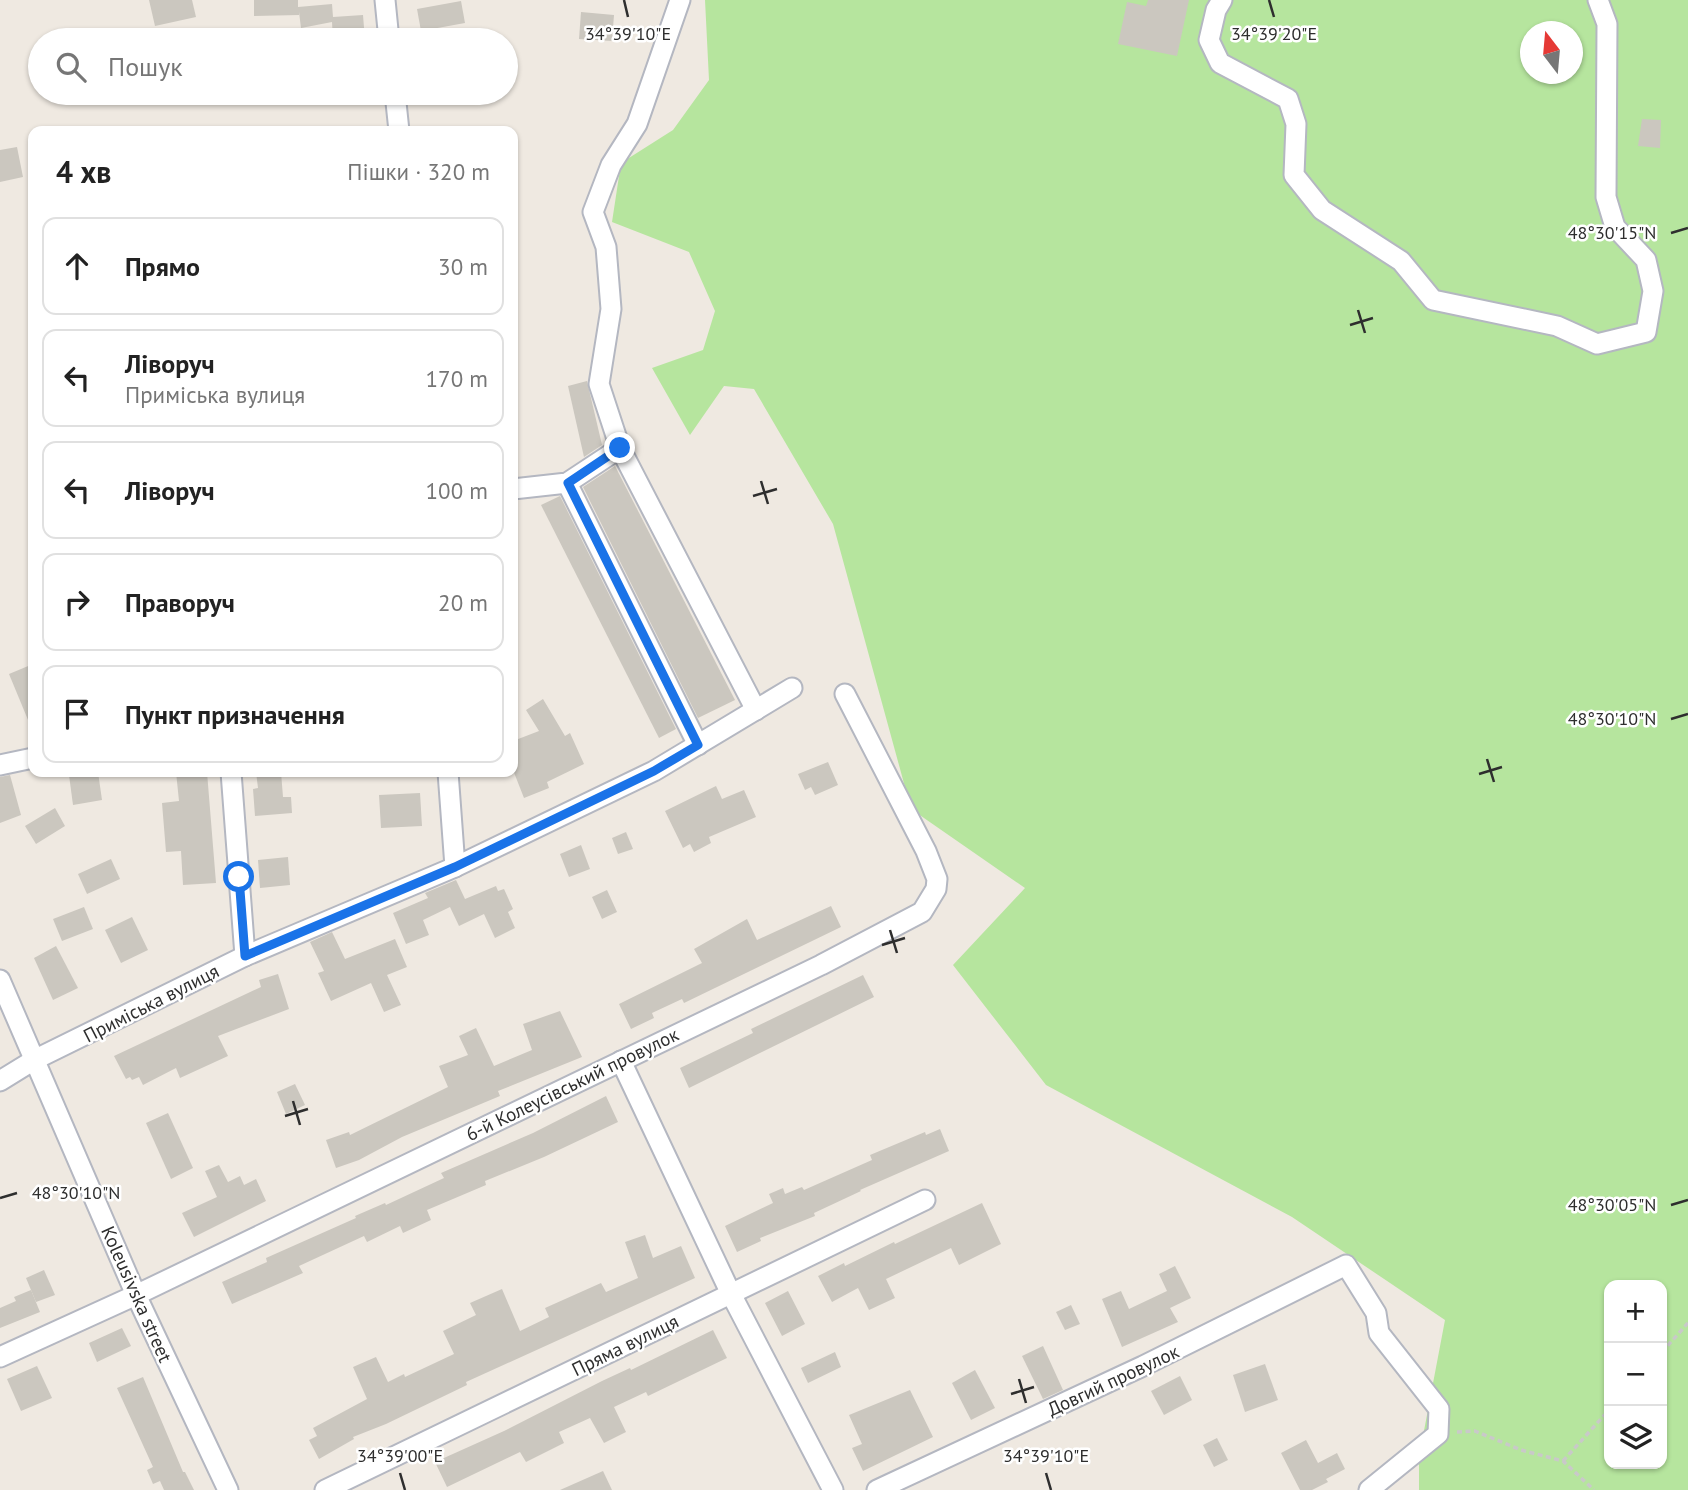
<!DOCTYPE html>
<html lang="uk">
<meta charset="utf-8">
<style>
:root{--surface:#fff;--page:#f2f2f2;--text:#222;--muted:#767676;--line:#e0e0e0}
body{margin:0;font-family:"PT Sans",sans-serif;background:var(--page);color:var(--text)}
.controls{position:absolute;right:21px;bottom:21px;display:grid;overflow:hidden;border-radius:14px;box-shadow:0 2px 5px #0004}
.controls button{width:63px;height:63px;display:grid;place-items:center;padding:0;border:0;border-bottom:2px solid var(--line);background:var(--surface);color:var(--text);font:35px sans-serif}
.compass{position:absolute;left:1520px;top:21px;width:63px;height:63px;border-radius:50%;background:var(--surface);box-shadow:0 2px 5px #0004;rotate:344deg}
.stop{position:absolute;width:21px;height:21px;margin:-16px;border:5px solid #1a73e8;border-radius:50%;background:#fff}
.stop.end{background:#1a73e8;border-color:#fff;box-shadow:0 2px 7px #0008}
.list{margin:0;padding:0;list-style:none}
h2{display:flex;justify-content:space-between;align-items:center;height:91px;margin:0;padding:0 28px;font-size:30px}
h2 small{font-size:23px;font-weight:400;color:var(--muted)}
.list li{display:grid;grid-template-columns:46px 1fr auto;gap:21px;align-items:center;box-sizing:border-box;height:98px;margin:0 14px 14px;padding:0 14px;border:2px solid var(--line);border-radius:14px}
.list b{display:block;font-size:26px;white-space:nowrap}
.list p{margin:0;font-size:23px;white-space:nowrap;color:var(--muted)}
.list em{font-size:23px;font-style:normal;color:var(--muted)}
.icon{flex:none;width:38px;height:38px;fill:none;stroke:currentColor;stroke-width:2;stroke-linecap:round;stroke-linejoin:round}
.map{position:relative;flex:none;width:1688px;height:1490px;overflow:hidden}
.search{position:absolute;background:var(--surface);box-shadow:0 2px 5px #0004;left:28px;top:28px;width:490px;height:77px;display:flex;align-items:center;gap:18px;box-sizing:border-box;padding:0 24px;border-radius:38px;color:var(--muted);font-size:26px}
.panel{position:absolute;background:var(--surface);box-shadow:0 2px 5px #0004;left:28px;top:126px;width:490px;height:651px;border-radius:14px}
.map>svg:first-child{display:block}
.green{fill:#b6e59e;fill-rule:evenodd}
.building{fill:#cbc7bf}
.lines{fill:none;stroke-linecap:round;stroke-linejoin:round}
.minor-casing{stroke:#b4b7c1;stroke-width:23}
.path{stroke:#c9c9c9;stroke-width:3.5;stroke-dasharray:5 3.5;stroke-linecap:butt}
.minor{stroke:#fff;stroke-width:19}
.route{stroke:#1a73e8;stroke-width:9}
.ticks{fill:none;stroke:#2e2e2e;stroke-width:2.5}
.labels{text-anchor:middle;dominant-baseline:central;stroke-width:5;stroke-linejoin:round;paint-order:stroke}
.street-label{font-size:19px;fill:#2e2e2e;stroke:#fff}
.ticks-label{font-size:18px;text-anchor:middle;fill:#2e2e2e;stroke:#fff;stroke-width:5;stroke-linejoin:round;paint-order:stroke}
</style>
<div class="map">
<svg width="1688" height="1490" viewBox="0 0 1688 1490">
<rect width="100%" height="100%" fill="#efe9e1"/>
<path class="green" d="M705,0H1688V1490H1419V1457L1445,1320L1292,1217L1046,1085L953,965L1025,888L911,809L833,524L754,389L724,386L690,435L652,368L703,350L715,311L689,252L612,222L621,163L673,130L709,80ZM1530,32H1572V74H1530ZM1609,1285H1662V1464H1609Z"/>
<g class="building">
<polygon points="149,0 192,0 196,17 155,26"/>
<polygon points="254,0 298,0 298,7 332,4 333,17 363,15 365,40 333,40 332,22 301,28 299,12 299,15 254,16"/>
<polygon points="1148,0 1189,0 1177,56 1118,44 1127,2 1146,6"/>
<polygon points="461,1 465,23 421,31 417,9"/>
<polygon points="581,12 614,15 612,41 579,39"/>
<polygon points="1642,119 1661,120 1660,148 1638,146"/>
<polygon points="17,147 23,177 0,182 0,150"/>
<polygon points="587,381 602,445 584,457 568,386"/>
<polygon points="615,466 735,700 698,718 583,487"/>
<polygon points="560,496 676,729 659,738 541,505"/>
<polygon points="33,664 33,732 9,674"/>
<polygon points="543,699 565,736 570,733 584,764 547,782 549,788 524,798 513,770 513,741 539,731 526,710"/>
<polygon points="828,762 838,785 815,795 811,787 805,790 798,774"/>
<polygon points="98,772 102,800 73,805 69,775"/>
<polygon points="176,772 207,772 216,883 183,885 181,851 166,852 162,803 179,801"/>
<polygon points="256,772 281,772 283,797 291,797 292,813 255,816 253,789 258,788"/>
<polygon points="10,775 21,815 0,823 0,777"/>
<polygon points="716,786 722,799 744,790 756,817 709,837 711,843 694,852 690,844 683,848 665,811"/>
<polygon points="420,793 422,826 381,828 379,795"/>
<polygon points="55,808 65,826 36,844 25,826"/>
<polygon points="626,832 633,849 618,854 612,838"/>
<polygon points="581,845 590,869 569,877 560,854"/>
<polygon points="288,857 290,885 260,888 258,860"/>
<polygon points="111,859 120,879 87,894 78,874"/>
<polygon points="456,880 465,899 496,886 498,891 504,889 513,909 508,912 515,928 495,938 484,914 459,926 450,907 423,920 429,935 406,944 393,913 428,898 425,893"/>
<polygon points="607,890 617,912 602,919 592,897"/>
<polygon points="831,906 841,927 684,1003 682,999 652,1013 654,1018 631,1029 619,1004 702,963 694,949 747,919 757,940"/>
<polygon points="84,907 93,929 62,941 53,919"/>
<polygon points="132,917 148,950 121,963 105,930"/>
<polygon points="332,932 345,959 395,939 407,967 387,975 401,1005 384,1012 371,983 331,1001 318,973 324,971 310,942"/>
<polygon points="56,946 78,988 53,1000 34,958"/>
<polygon points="278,974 289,1009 218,1036 228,1056 180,1078 176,1068 143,1085 139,1077 132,1080 130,1077 126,1079 114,1056 261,987 259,980"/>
<polygon points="863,975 874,997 689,1088 680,1068 753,1033 751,1029"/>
<polygon points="560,1011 582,1057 498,1091 500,1096 402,1137 359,1160 336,1168 326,1140 349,1132 350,1135 448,1087 439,1066 468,1055 459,1036 476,1028 494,1066 532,1050 523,1024"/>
<polygon points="295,1084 305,1105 286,1114 277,1092"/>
<polygon points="606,1096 618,1122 544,1157 485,1181 486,1185 427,1210 431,1220 403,1233 400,1226 367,1242 364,1236 299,1266 303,1273 232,1304 222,1282 267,1262 266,1258 356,1218 355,1216 385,1203 386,1205 444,1178 441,1173 533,1133"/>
<polygon points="168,1113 193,1168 171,1179 146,1123"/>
<polygon points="940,1129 949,1151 860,1190 861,1191 814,1213 815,1216 760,1238 761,1241 737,1252 725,1226 773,1203 769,1194 783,1188 785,1194 802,1187 804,1190 872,1160 870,1155 925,1132 926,1135"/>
<polygon points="219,1165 228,1182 240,1176 244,1185 256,1179 266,1201 194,1237 182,1213 217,1197 205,1171"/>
<polygon points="982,1203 1001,1244 959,1265 951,1248 886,1279 895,1298 869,1310 858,1288 832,1302 818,1276 844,1263 845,1266 894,1242 895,1244"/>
<polygon points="645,1235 653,1258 681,1246 695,1278 466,1382 467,1385 386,1424 353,1437 354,1439 319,1459 309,1440 317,1436 313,1428 367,1399 353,1367 376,1357 388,1382 404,1374 405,1377 454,1354 443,1331 476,1315 470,1303 502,1289 520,1331 549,1317 545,1308 601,1283 606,1292 638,1278 625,1242"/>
<polygon points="1175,1266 1191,1298 1170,1308 1178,1322 1122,1347 1102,1299 1121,1291 1129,1309 1167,1291 1159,1274"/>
<polygon points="44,1270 55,1295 36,1302 26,1278"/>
<polygon points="31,1290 40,1312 0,1328 0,1308 16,1301 14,1297"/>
<polygon points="788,1291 805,1324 782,1336 765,1303"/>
<polygon points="1071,1305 1080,1324 1065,1330 1056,1312"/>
<polygon points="122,1328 131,1346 97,1362 89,1343"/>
<polygon points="713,1330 727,1358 648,1396 646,1392 614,1407 626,1432 604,1443 590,1418 559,1432 564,1443 526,1462 520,1452 447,1487 435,1462 504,1431 602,1381 630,1368 631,1370"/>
<polygon points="1043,1346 1063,1390 1043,1399 1022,1356"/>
<polygon points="835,1352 841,1367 808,1383 801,1368"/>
<polygon points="1265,1364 1278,1400 1245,1412 1233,1375"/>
<polygon points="37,1366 52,1398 21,1411 7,1379"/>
<polygon points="975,1370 995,1408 971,1420 952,1383"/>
<polygon points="1180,1376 1192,1400 1164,1415 1151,1391"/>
<polygon points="143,1377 183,1472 185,1472 194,1490 164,1490 160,1481 153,1484 147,1470 153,1467 117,1388"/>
<polygon points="910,1390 933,1437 863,1471 852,1448 862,1444 849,1415"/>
<polygon points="1217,1438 1228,1460 1214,1467 1203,1445"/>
<polygon points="1306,1440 1318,1463 1337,1453 1345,1469 1326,1479 1328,1482 1312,1490 1300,1490 1281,1453"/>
<polygon points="603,1471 612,1490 560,1490"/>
</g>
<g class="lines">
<defs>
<g id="minor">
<polyline points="385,0 389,40"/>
<polyline points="1222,0 1216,10 1209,40 1220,63 1288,99 1296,124 1294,175 1322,210 1401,261 1433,300 1557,326 1597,344 1646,332 1653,291 1646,260 1615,227 1606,197 1607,24 1598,0"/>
<polyline points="395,93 399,131"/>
<polyline points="620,448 756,710"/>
<polyline points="567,483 698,745"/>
<polyline points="513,489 567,483 620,448 599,384 611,309 606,247 593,212 611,165 637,124 680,0"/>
<polyline points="0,765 33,758"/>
<polyline points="231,772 245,956"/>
<polyline points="448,772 455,867"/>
<polyline points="0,980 136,1295 228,1490"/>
<polyline points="621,1061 731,1294 833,1490"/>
<polyline points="0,1081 34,1060 245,956 455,867 654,771 792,688"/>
<polyline points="0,1357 136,1295 821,965 922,912 936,889 937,879 926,851 845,694"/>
<polyline points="325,1490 925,1200"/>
<polyline points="877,1490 1143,1366 1346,1265 1376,1313 1379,1333 1439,1409 1438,1434 1369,1490"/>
</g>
</defs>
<use href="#minor" class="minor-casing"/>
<g class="path">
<polyline points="1662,1352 1688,1323"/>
<polyline points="1457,1432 1475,1431 1521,1450 1563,1461 1594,1490"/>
<polyline points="1563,1461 1609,1410"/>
</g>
<use href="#minor" class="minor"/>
</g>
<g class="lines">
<polyline class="route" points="239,877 245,956 455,867 654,771 698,745 568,483 620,448"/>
</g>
<path class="ticks" d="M624,0L628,17M1269,0L1274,17M1671,233L1688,228M1358,310L1365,333M1350,325L1373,318M761,481L768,504M753,496L777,489M1671,719L1688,714M1487,759L1494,782M1479,774L1502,767M890,930L897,953M882,945L905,938M293,1101L300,1125M285,1116L308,1109M0,1198L17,1193M1671,1205L1688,1200M1019,1379L1026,1403M1011,1394L1034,1387M400,1473L405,1490M1046,1473L1051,1490"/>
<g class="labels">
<g class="street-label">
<text transform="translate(151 1003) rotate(-27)">Приміська вулиця</text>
<text transform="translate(572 1084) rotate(-26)">6-й Колеусівський провулок</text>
<text transform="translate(137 1294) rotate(66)">Koleusivska street</text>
<text transform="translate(625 1345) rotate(-26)">Пряма вулиця</text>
<text transform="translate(1113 1380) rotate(-25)">Довгий провулок</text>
</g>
</g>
<g class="ticks-label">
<text x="628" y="40">34°39'10"E</text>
<text x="1274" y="40">34°39'20"E</text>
<text x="1612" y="239">48°30'15"N</text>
<text x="1612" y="725">48°30'10"N</text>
<text x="76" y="1199">48°30'10"N</text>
<text x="1612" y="1211">48°30'05"N</text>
<text x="400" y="1462">34°39'00"E</text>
<text x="1046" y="1462">34°39'10"E</text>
</g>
</svg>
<div class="controls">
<button>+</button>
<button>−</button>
<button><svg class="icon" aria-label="layers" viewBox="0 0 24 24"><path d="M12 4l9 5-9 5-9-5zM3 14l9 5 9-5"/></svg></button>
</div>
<svg class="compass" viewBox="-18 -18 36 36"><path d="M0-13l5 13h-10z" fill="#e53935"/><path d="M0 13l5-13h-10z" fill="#767676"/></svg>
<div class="stop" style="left:239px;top:877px"></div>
<div class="stop end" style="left:620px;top:448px"></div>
<div class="search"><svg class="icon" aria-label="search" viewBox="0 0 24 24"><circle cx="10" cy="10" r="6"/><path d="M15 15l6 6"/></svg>Пошук</div>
<section class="panel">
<h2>4 хв<small>Пішки · 320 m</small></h2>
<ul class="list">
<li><svg class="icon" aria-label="ahead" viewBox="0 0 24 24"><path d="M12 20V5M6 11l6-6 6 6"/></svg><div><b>Прямо</b></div><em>30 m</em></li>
<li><svg class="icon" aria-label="left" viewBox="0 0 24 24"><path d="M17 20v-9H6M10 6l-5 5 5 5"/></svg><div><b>Ліворуч</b><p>Приміська вулиця</p></div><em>170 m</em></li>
<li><svg class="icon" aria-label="left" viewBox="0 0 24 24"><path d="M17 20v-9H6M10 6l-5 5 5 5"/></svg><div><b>Ліворуч</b></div><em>100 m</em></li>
<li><svg class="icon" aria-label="right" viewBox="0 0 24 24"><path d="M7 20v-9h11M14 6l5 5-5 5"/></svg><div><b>Праворуч</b></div><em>20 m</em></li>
<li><svg class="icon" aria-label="arrive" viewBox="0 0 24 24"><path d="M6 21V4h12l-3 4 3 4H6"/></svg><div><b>Пункт призначення</b></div></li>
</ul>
</section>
</div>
